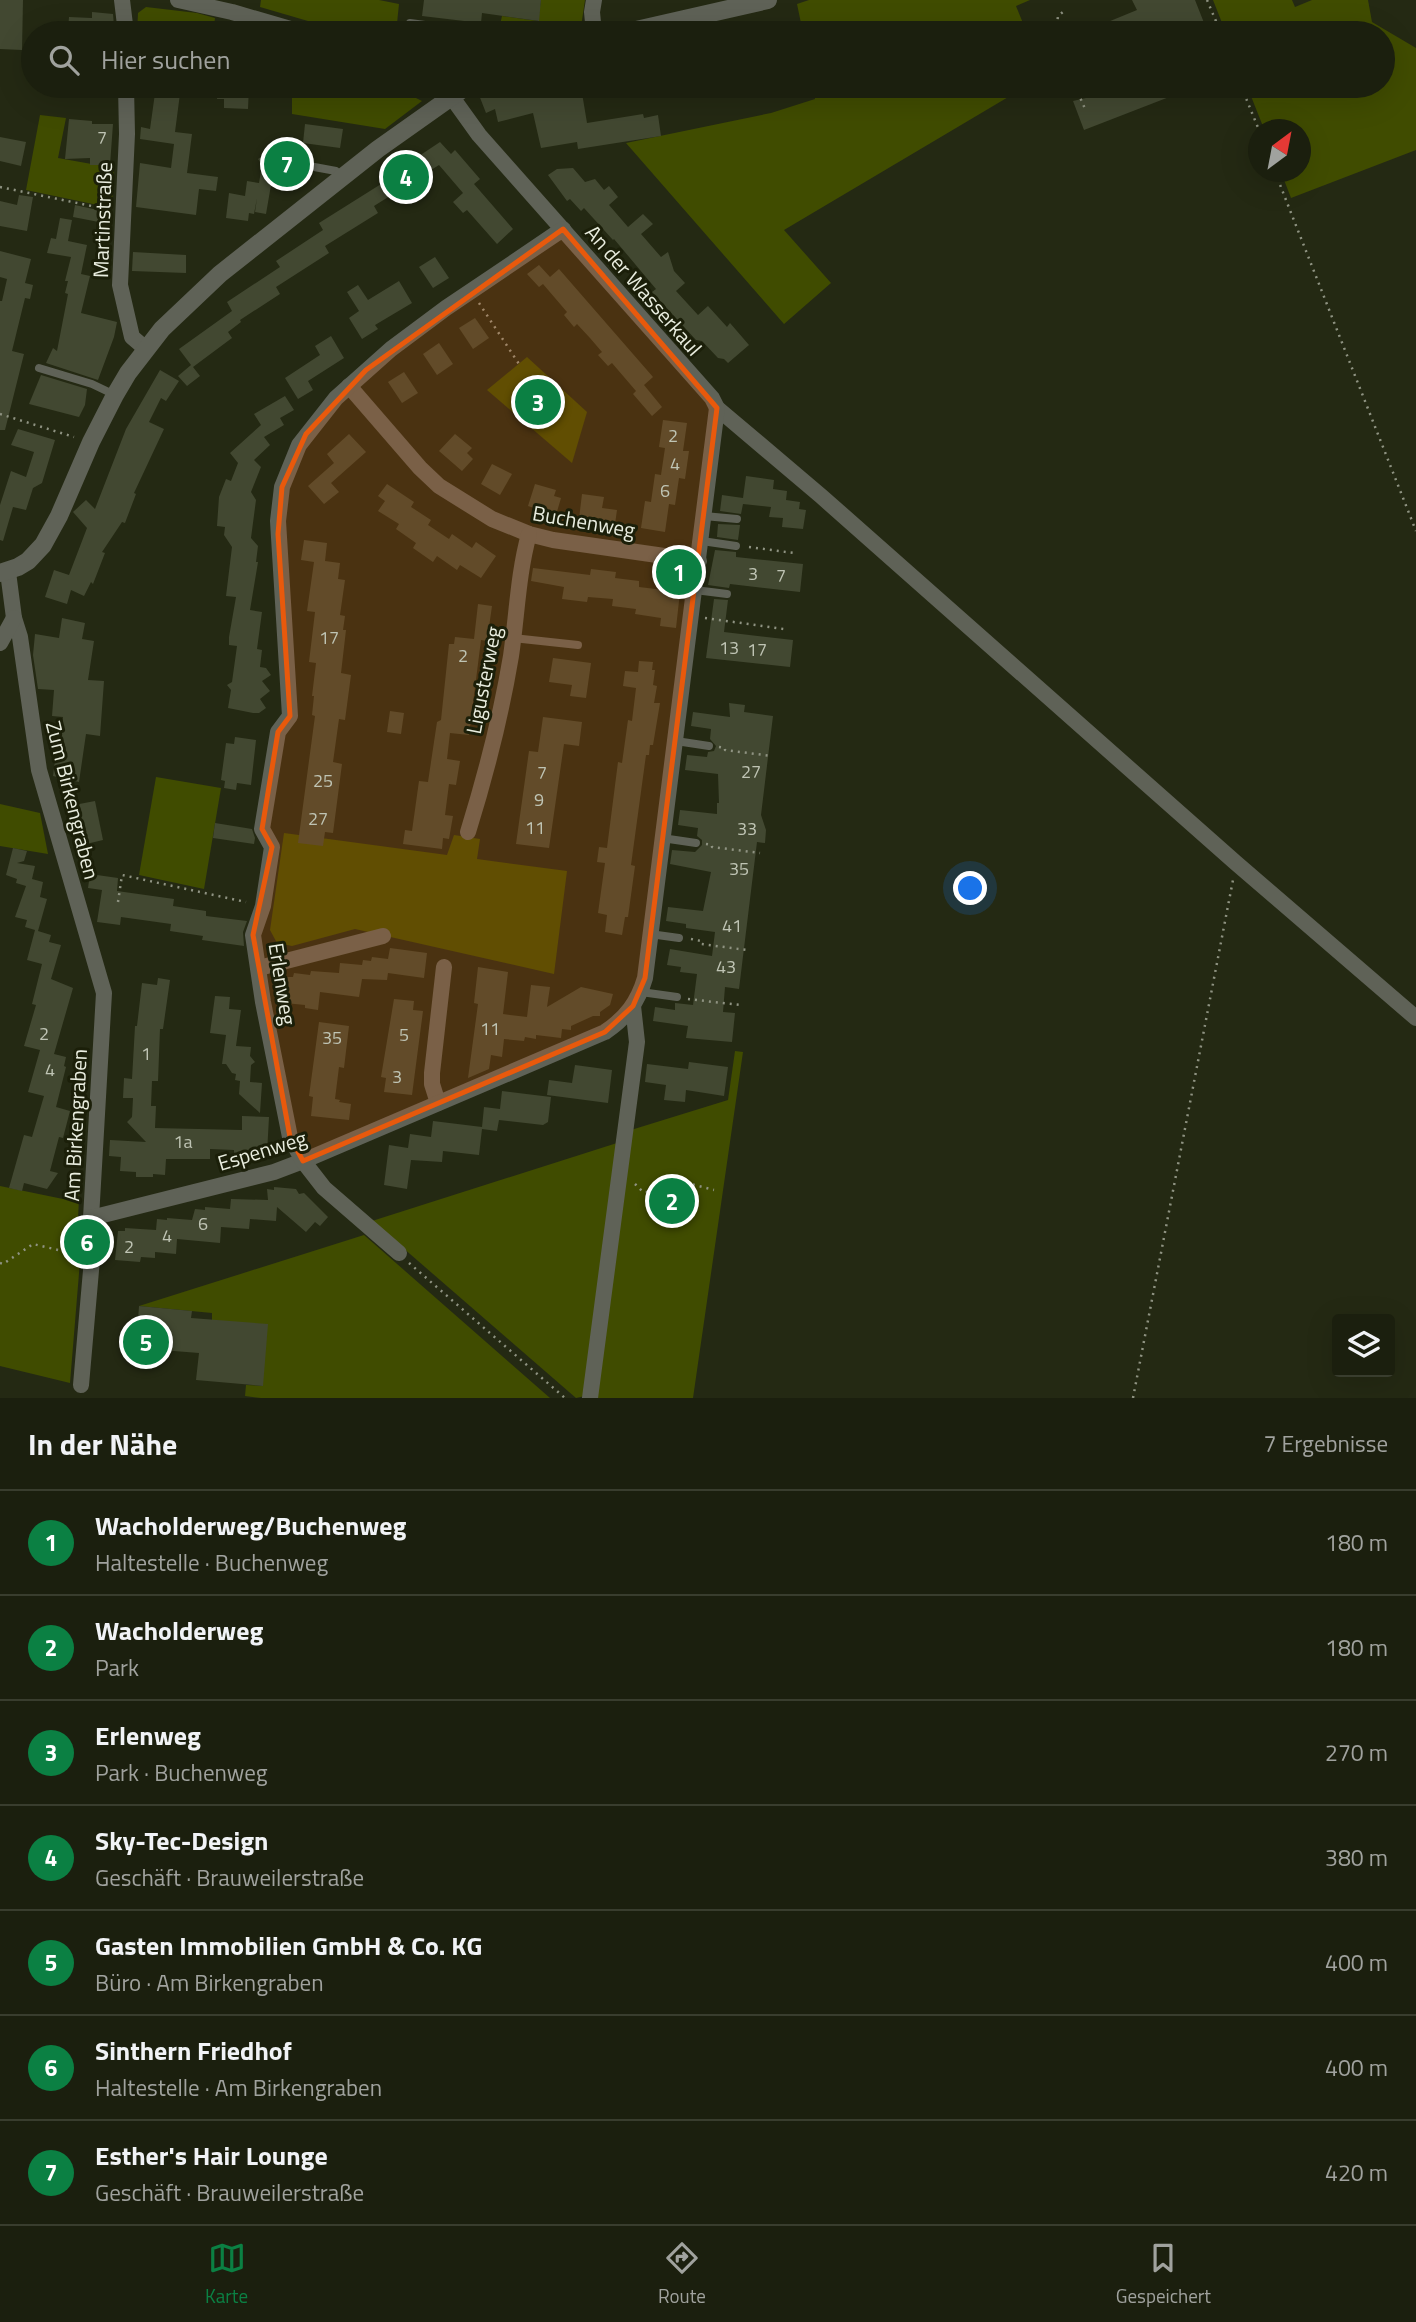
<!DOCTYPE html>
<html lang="de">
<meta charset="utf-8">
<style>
:root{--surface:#1b1f0e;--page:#282c1c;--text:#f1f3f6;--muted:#a0a29e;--line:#393d2e;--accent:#0b8043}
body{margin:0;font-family:"Titillium Web",sans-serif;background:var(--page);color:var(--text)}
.controls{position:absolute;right:21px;bottom:21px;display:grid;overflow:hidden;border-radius:7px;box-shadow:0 7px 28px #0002}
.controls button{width:63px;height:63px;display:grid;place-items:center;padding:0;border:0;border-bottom:2px solid var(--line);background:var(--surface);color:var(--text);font:35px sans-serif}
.compass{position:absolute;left:1248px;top:119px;width:63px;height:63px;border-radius:50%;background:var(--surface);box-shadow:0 7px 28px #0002;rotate:32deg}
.you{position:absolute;left:971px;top:889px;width:24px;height:24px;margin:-18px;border:5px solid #fff;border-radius:50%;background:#1a73e8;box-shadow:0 0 0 10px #1a73e833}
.badge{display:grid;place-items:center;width:46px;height:46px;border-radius:50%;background:var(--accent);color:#fff;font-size:23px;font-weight:700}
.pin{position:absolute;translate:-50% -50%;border:4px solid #fff;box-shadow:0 2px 7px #0006}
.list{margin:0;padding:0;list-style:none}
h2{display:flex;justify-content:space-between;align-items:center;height:91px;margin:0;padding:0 28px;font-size:30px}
h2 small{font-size:23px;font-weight:400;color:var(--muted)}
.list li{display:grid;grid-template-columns:46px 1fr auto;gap:21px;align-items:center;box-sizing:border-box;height:105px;padding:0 28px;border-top:2px solid var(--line)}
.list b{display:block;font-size:26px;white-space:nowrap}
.list p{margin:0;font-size:23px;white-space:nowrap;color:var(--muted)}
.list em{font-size:23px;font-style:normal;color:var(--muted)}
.icon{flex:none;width:38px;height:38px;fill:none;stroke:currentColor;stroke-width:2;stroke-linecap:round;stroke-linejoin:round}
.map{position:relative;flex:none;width:1416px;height:1398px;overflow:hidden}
.search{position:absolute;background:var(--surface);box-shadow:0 7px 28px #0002;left:21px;right:21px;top:21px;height:77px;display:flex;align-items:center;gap:18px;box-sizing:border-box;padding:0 24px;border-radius:38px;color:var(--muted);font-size:26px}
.sheet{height:826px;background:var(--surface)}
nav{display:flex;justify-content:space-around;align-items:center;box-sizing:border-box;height:98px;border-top:2px solid var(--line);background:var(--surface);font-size:19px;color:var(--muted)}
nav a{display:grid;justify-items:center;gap:4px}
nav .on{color:var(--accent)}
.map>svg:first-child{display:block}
.green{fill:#404c00}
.building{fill:#424831}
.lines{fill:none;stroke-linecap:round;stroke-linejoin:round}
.path{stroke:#8f9382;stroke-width:2.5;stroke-dasharray:2 5;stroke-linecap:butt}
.service{stroke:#5f6257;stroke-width:8}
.minor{stroke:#5f6257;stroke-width:16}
.tertiary{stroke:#5f6257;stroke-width:18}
.marked{fill:#e8590c;fill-opacity:0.2;stroke:#e8590c;stroke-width:5;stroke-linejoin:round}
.labels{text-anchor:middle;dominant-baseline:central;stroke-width:6;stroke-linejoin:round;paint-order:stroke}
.number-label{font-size:18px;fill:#bfc4b4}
.street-label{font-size:21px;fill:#e9eddf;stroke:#1b1f09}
</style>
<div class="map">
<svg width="1416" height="1398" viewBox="0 0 1416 1398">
<rect width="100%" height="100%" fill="#242913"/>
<g class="green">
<polygon points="261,0 379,0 399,4 396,33 349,33 260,7"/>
<polygon points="541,0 585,0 581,27 572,33 498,33 502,16 538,21"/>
<polygon points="809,0 1030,0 1016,6 1027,33 803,33 797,4"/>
<polygon points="1213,0 1292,0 1295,7 1312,0 1368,0 1372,22 1416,48 1416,150 1291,198 1281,172 1300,172 1300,130 1264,129 1247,86 1383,86 1383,33 1226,33"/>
<polygon points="146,7 197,13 215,18 213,33 137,33 138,13"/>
<polygon points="334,86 419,86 412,96 422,101 385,129 292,114 292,96 334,97"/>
<polygon points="813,86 1027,86 784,230 831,283 784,324 626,143 771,113 815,99"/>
<polygon points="40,115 66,118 58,158 114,168 112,208 26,190"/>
<polygon points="527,357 587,412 572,463 487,390"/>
<polygon points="156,777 221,788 204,889 139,875"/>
<polygon points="0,804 40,813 48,854 0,846"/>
<polygon points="284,833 447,855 454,835 480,839 477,859 567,871 554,974 355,929 292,946 277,943 270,930"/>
<polygon points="735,1051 743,1052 693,1398 597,1398 631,1130 728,1100"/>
<polygon points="617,1143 585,1396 576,1398 372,1221"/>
<polygon points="80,1179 77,1239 81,1241 81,1249 70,1383 0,1366 0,1186 63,1199 76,1192"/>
<polygon points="364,1235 550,1398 261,1398 245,1396 246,1385 263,1386 212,1320 212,1313 139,1306"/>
</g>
<g class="building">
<polygon points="0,0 23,0 22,50 0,49"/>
<polygon points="424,0 541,0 539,21 482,13 481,23 422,16"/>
<polygon points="1132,0 1195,0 1208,33 1081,33 1137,10"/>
<polygon points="92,12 113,14 114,26 97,25 96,33 68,30 69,17 92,18"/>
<polygon points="156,86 181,86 175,132 192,134 187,173 218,177 216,191 199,189 196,215 136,207 140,163 171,168 174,144 140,139 141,127 150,129"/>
<polygon points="218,86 249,86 248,109 224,108 224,99 217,99"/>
<polygon points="505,86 568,86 570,96 582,93 587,123 643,114 644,118 658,115 661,136 578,149 577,142 541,148 533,113 498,122 495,109 486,113 479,95"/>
<polygon points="1086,86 1195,86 1195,87 1084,130 1073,101 1090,97"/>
<polygon points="69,119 92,121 92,124 113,124 110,165 90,165 90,158 65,159"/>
<polygon points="305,124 343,129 340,148 303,143"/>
<polygon points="0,137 26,142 21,166 0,161"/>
<polygon points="440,142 451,154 455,150 480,179 474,184 513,229 497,244 467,210 463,213 453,202 463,193 439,165 374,206 378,213 325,246 329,253 276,287 280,294 240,320 241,322 228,332 232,338 193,367 200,376 187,386 178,376 191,365 179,349 232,311 227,302 280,267 276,261 323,230 319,223 397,174 395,172"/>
<polygon points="264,151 293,155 290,173 285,173 283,187 271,185 266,214 255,212 257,198 254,214 249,213 248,221 226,218 229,193 245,196 247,181 259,183 262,165 258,159 264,155"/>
<polygon points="573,168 585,182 595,179 604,190 609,186 618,197 609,205 628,227 643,214 653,224 641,234 661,257 668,252 674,271 685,283 676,291 698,315 708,306 727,327 730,323 749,345 728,363 724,359 718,358 702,341 696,340 652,292 656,289 614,239 613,240 584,208 581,211 570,199 567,201 548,175 557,169"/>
<polygon points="19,195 33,197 27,231 0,226 0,201 17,205"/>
<polygon points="75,205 111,213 109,224 73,217"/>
<polygon points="60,218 72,220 68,241 87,245 81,274 90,276 81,313 117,322 114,337 98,380 46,363 53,348 57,351 68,294 65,293 68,281 65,281 71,257 47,253 51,238 56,239"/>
<polygon points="0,251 31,259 25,283 33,285 30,299 25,298 12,351 24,354 5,430 0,430 0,301 2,301 7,279 0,277"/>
<polygon points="133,252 186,255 186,273 132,271"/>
<polygon points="435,257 449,278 433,288 419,267"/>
<polygon points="539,265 550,277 559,269 653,377 644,385 662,407 652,416 633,394 636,391 612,363 608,366 598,355 602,352 590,338 577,324 574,327 564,315 567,312 543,284 539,287 527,274"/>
<polygon points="399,281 412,303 375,325 378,329 362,339 349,318 359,311 347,292 358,285 368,300"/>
<polygon points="475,318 489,338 473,349 459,328"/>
<polygon points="331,336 344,358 308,381 313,390 298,399 285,378 320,355 315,346"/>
<polygon points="439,343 453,364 437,375 423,354"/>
<polygon points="160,370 179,381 166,401 161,398 149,422 164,429 134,493 136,494 125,523 122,522 102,552 105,553 93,584 91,582 84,596 71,590 67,604 45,597 54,570 69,575 87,528 73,512 86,500 95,509 126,429"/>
<polygon points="404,372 418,393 402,403 388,382"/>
<polygon points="41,375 87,389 85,405 79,417 29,404"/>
<polygon points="285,396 294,410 280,418 284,425 264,437 270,445 254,460 261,467 251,492 256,500 251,538 258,546 256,562 258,562 250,610 262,612 257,649 262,650 260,667 266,668 271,675 262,681 270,691 260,699 266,708 259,713 253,713 228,708 231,690 227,685 232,682 237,646 229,645 229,637 236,597 226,596 232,547 224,535 225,527 217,526 219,497 226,479 231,481 238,463 230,453 261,425 254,414"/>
<polygon points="663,420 687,423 683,451 689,451 685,479 679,478 675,505 669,504 665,532 641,528 645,501 651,502 655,474 661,475 665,448 659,447"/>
<polygon points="18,429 55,440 42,483 33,488 26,510 13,507 3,541 0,540 0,505 11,471 26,477 34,452 11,445"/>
<polygon points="349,434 366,452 331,483 339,492 324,504 308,486 334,463 327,454"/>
<polygon points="455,434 472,448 467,453 473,459 462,471 439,451"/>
<polygon points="492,464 512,474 500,495 481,484"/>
<polygon points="746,476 774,480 773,489 787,491 786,500 800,502 799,509 806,510 803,529 782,527 783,518 769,517 771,507 743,504 741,514 720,511 722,495 743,498"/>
<polygon points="387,484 414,502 411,507 431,520 428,525 449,539 452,534 472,548 476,542 496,556 481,578 460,565 457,570 437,556 433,562 413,548 416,543 396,529 399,524 378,511 385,501 378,496"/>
<polygon points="535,484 556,490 554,496 561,498 556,515 528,506"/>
<polygon points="582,494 604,497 602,508 617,510 615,524 579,519"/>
<polygon points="718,524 740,525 738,540 717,537"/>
<polygon points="304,540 327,543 325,561 340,563 338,579 345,580 340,615 345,616 343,630 346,630 341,673 351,675 345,720 339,719 333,762 342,764 333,833 325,832 323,846 298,843 315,716 312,715 314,696 312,696 316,663 309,662 315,612 307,611 314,562 301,560"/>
<polygon points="715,550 736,552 736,557 803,564 800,592 730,584 729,588 708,585"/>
<polygon points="533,568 590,575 591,569 616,572 615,578 639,581 639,587 680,592 676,628 660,626 661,618 635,614 636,609 612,606 613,599 588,597 587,602 562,599 564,587 531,581"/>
<polygon points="714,599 728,600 724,632 793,640 790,667 706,658"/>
<polygon points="478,604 492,606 487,641 481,640 469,735 450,733 447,759 460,761 456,785 449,784 445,815 453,816 449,839 443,838 442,849 403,844 405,830 412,831 419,781 428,782 437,722 441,720 449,644 454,644 455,637 474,639"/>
<polygon points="62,618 85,623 82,639 94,641 88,680 104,681 100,736 86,734 79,782 53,776 55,760 59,761 63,717 52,716 54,690 38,689 33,655 35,634 59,638"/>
<polygon points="553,658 591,663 586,698 570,696 572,685 549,682"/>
<polygon points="639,661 653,662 652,670 655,670 653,685 657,686 654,703 660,703 653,745 650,745 649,755 646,755 631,865 635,866 628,917 625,917 622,935 605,932 607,915 598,913 605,863 597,862 599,847 607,848 618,762 622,763 628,720 632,721 636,688 623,686 625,671 638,672"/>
<polygon points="729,703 745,705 744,712 773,716 761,815 766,830 765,843 757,842 739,989 725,987 723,1012 735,1013 732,1042 686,1038 688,1026 653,1021 655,1007 675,1010 675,1003 693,1005 697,974 680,972 681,967 667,965 670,949 712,956 715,932 686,928 686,924 666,921 668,907 703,911 711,872 670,864 672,850 695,852 702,845 702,840 697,836 698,828 678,825 680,810 717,814 717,803 719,803 718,774 685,770 687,755 707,757 708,752 714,751 716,746 710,739 711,729 691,726 693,712 730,717"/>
<polygon points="390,711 404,713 401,734 387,732"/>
<polygon points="543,717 582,722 579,746 564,744 549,848 516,844 529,751 538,752"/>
<polygon points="235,737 256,740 251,785 237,783 236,790 224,788 225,781 221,780 226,743 234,744"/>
<polygon points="95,801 103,840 82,845 74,805"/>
<polygon points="215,823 252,829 255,838 254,844 213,838"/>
<polygon points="13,848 27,851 24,861 17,863 35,866 32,879 43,882 40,897 47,899 38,931 51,935 49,942 61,945 51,979 73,988 54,1054 66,1057 64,1066 66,1067 56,1107 70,1111 63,1138 59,1137 50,1171 58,1173 47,1189 24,1183 22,1191 9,1188 24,1135 32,1137 44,1096 28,1092 40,1050 24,1046 36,1005 32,1004 42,964 27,960 35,930 25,927 27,920 15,917 26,886 16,883 17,879 6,875"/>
<polygon points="90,874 118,878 117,891 174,899 173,906 206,911 206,916 247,921 243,932 244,946 202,940 203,936 170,931 171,924 121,917 120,925 97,922 102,890 88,888"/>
<polygon points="390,948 427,953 424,978 388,973 387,980 362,979 359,997 320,992 318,1010 305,1008 305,1005 285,1003 287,995 283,995 286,977 293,977 294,973 310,975 311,971 339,973 340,963 362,965 363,960 371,961 372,957 388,959"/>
<polygon points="478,967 508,972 503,1014 527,1017 531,985 550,987 547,1007 581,987 613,994 610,1005 600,1012 600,1016 593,1016 571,1026 571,1030 562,1029 561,1038 536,1035 536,1039 525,1037 524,1041 504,1039 502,1057 491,1055 489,1069 468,1078 478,1004 474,1003"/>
<polygon points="158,978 170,980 163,1029 160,1029 158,1081 152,1081 151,1106 156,1106 155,1128 242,1130 242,1116 269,1117 267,1153 234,1153 234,1150 210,1149 210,1159 166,1159 165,1175 153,1174 153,1177 136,1177 136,1172 120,1171 121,1157 109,1156 110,1140 146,1142 127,1122 132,1117 133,1098 123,1098 124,1078 132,1079 135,1026 137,1026 142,983 157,985"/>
<polygon points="215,996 230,997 229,1009 241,1010 236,1046 251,1047 250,1056 255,1062 251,1065 250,1082 262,1083 260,1113 239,1094 240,1081 235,1080 236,1074 232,1073 226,1064 222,1064 226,1035 210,1033"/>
<polygon points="394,999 414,1001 413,1010 423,1011 412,1095 384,1092 386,1078 381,1077"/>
<polygon points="319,1022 349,1026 344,1068 339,1067 335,1099 340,1100 339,1102 351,1104 349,1120 311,1116 313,1097 309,1096"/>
<polygon points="689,1062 728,1067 724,1096 686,1090 685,1102 664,1100 666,1085 645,1082 647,1064 688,1069"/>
<polygon points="575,1065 612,1070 608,1103 547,1095 549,1080 572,1083"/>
<polygon points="502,1091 551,1097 548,1122 543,1125 499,1120 497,1131 482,1129 479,1155 443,1151 442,1162 411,1160 407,1189 384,1185 389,1145 408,1148 410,1134 431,1137 433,1121 482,1127 484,1107 500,1109"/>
<polygon points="274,1187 296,1189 299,1194 304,1193 328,1217 320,1226 315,1222 306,1232 277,1207 276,1221 250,1219 249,1229 221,1227 220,1243 177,1239 176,1254 155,1252 155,1258 141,1257 140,1262 115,1260 118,1231 125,1231 125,1228 156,1230 157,1219 167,1220 167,1218 192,1220 195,1209 205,1210 205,1207 230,1209 231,1199 268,1200 267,1189 274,1190"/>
<polygon points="139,1306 192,1311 191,1318 268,1324 263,1386 196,1380 199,1353 136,1348"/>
</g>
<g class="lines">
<g class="path">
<polyline points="1207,0 1221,33"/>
<polyline points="1056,33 1058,16 1063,12"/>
<polyline points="1075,86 1086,111"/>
<polyline points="1241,86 1259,130"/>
<polyline points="1275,172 1416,531"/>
<polyline points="0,187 106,209"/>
<polyline points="479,303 519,364"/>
<polyline points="0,414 74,437"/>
<polyline points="749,547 794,553"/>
<polyline points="705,618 784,629"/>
<polyline points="719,747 725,748 725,750 772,756"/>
<polyline points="706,844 712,845 712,847 760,853"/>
<polyline points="118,902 122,875 246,902"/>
<polyline points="691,939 701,941 701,944 747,950"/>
<polyline points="688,999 740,1005"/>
<polyline points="635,1184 643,1192 651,1192 683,1182 714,1190"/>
<polyline points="0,1263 3,1264 33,1244 75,1254"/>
<polyline points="409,1263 565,1398"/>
<polyline points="1133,1398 1233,880"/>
</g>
<g class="service">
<polyline points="408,33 410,23 484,33"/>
<polyline points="298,164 336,171 342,178"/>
<polyline points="39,368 92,384 115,395"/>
<polyline points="704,516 737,519"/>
<polyline points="702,541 736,546"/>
<polyline points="695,590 727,594"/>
<polyline points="513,638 578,645"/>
<polyline points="676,741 709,746"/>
<polyline points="662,838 696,843"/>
<polyline points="650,934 679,938"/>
<polyline points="641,992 677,997"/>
</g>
<g class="minor">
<polyline points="122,0 126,33"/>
<polyline points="178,0 232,12 304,33"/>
<polyline points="594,33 592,12 594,0"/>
<polyline points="126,86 127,134 120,285 132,337 146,349"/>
<polyline points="451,96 479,135 712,398 717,408 821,496 1236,863 1416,1018"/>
<polyline points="349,386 420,468 439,486 492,519 529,534 553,540 699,561"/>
<polyline points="8,572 14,618 20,637 39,770 104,993 91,1218 92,1259 81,1385"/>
<polyline points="0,643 14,618"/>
<path d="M468,832C486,774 501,716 511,656C517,615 518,574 529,534"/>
<polyline points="259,968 383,936"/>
<polyline points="438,1103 432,1084 432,1073 444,967"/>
<path d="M91,1218L274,1172L303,1161L605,1032C626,1018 638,1002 645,978L717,408"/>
<polyline points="399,1253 324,1188 303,1161 290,1137 263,1002 253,935 263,906 272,847 262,829 278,732 290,716 278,521 282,487 299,445 336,398 391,349 446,308 563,229"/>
<polyline points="590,1398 637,1042 633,1006"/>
</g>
<g class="tertiary">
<polyline points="623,33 768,0"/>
<polyline points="0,573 18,567 28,561 43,545 59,516 91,442 115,395 128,373 162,329 220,274 378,149 467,86"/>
</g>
</g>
<path class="marked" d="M563,229L717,408L645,978L633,1006L605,1032L303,1161L290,1137L253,935L272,847L262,829L278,732L290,716L278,534L282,487L306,434L366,370Z"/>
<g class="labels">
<g class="number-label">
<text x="102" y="137">7</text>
<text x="673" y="435">2</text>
<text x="675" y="463">4</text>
<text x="665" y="490">6</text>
<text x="753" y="573">3</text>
<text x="781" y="575">7</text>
<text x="329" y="637">17</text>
<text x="729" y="647">13</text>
<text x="757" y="649">17</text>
<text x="463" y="655">2</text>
<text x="751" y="771">27</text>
<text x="542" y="772">7</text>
<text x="323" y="780">25</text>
<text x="539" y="799">9</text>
<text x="318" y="818">27</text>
<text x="535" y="827">11</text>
<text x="747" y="828">33</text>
<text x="739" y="868">35</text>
<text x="732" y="925">41</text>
<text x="726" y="966">43</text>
<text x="490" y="1028">11</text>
<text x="44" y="1033">2</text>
<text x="404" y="1034">5</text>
<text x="332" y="1037">35</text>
<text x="146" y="1053">1</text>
<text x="50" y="1069">4</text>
<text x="397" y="1076">3</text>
<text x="183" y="1141">1a</text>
<text x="203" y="1223">6</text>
<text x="167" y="1235">4</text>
<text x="129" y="1246">2</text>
</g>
<g class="street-label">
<text transform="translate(102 220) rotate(-88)">Martinstraße</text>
<text transform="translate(644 290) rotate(49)">An der Wasserkaul</text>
<text transform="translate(584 521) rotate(10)">Buchenweg</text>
<text transform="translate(483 680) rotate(-79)">Ligusterweg</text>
<text transform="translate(73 800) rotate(76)">Zum Birkengraben</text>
<text transform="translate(283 984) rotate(81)">Erlenweg</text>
<text transform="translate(75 1125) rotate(-87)">Am Birkengraben</text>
<text transform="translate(262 1150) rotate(-17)">Espenweg</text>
</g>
</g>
</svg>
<div class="controls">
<button><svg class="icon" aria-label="layers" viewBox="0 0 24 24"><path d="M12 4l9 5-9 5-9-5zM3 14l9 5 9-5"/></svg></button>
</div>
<svg class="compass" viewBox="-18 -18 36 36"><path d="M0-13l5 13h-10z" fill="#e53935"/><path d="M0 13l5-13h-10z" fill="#a0a29e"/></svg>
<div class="you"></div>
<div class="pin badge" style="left:679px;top:572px">1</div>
<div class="pin badge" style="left:672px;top:1201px">2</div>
<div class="pin badge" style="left:538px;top:402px">3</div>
<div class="pin badge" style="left:406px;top:177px">4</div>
<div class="pin badge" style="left:146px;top:1342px">5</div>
<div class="pin badge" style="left:87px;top:1242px">6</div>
<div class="pin badge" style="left:287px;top:164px">7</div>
<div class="search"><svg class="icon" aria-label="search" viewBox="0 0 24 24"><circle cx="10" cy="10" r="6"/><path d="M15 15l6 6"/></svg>Hier suchen</div>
</div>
<section class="sheet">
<h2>In der Nähe<small>7 Ergebnisse</small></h2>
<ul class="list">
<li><span class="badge">1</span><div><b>Wacholderweg/Buchenweg</b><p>Haltestelle · Buchenweg</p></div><em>180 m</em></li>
<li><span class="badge">2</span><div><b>Wacholderweg</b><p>Park</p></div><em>180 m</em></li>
<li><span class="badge">3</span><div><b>Erlenweg</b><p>Park · Buchenweg</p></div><em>270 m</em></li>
<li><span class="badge">4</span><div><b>Sky-Tec-Design</b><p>Geschäft · Brauweilerstraße</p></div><em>380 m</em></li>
<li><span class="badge">5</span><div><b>Gasten Immobilien GmbH &amp; Co. KG</b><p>Büro · Am Birkengraben</p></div><em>400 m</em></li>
<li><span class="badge">6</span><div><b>Sinthern Friedhof</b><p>Haltestelle · Am Birkengraben</p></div><em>400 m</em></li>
<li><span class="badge">7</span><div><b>Esther's Hair Lounge</b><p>Geschäft · Brauweilerstraße</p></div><em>420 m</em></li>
</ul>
</section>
<nav>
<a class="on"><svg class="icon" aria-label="map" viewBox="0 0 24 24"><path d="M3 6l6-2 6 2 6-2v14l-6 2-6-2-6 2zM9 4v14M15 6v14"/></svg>Karte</a>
<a><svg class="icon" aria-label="directions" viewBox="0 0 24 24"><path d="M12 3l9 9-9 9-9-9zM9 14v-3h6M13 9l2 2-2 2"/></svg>Route</a>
<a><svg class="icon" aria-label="saved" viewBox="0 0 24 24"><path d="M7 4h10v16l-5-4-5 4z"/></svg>Gespeichert</a>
</nav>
